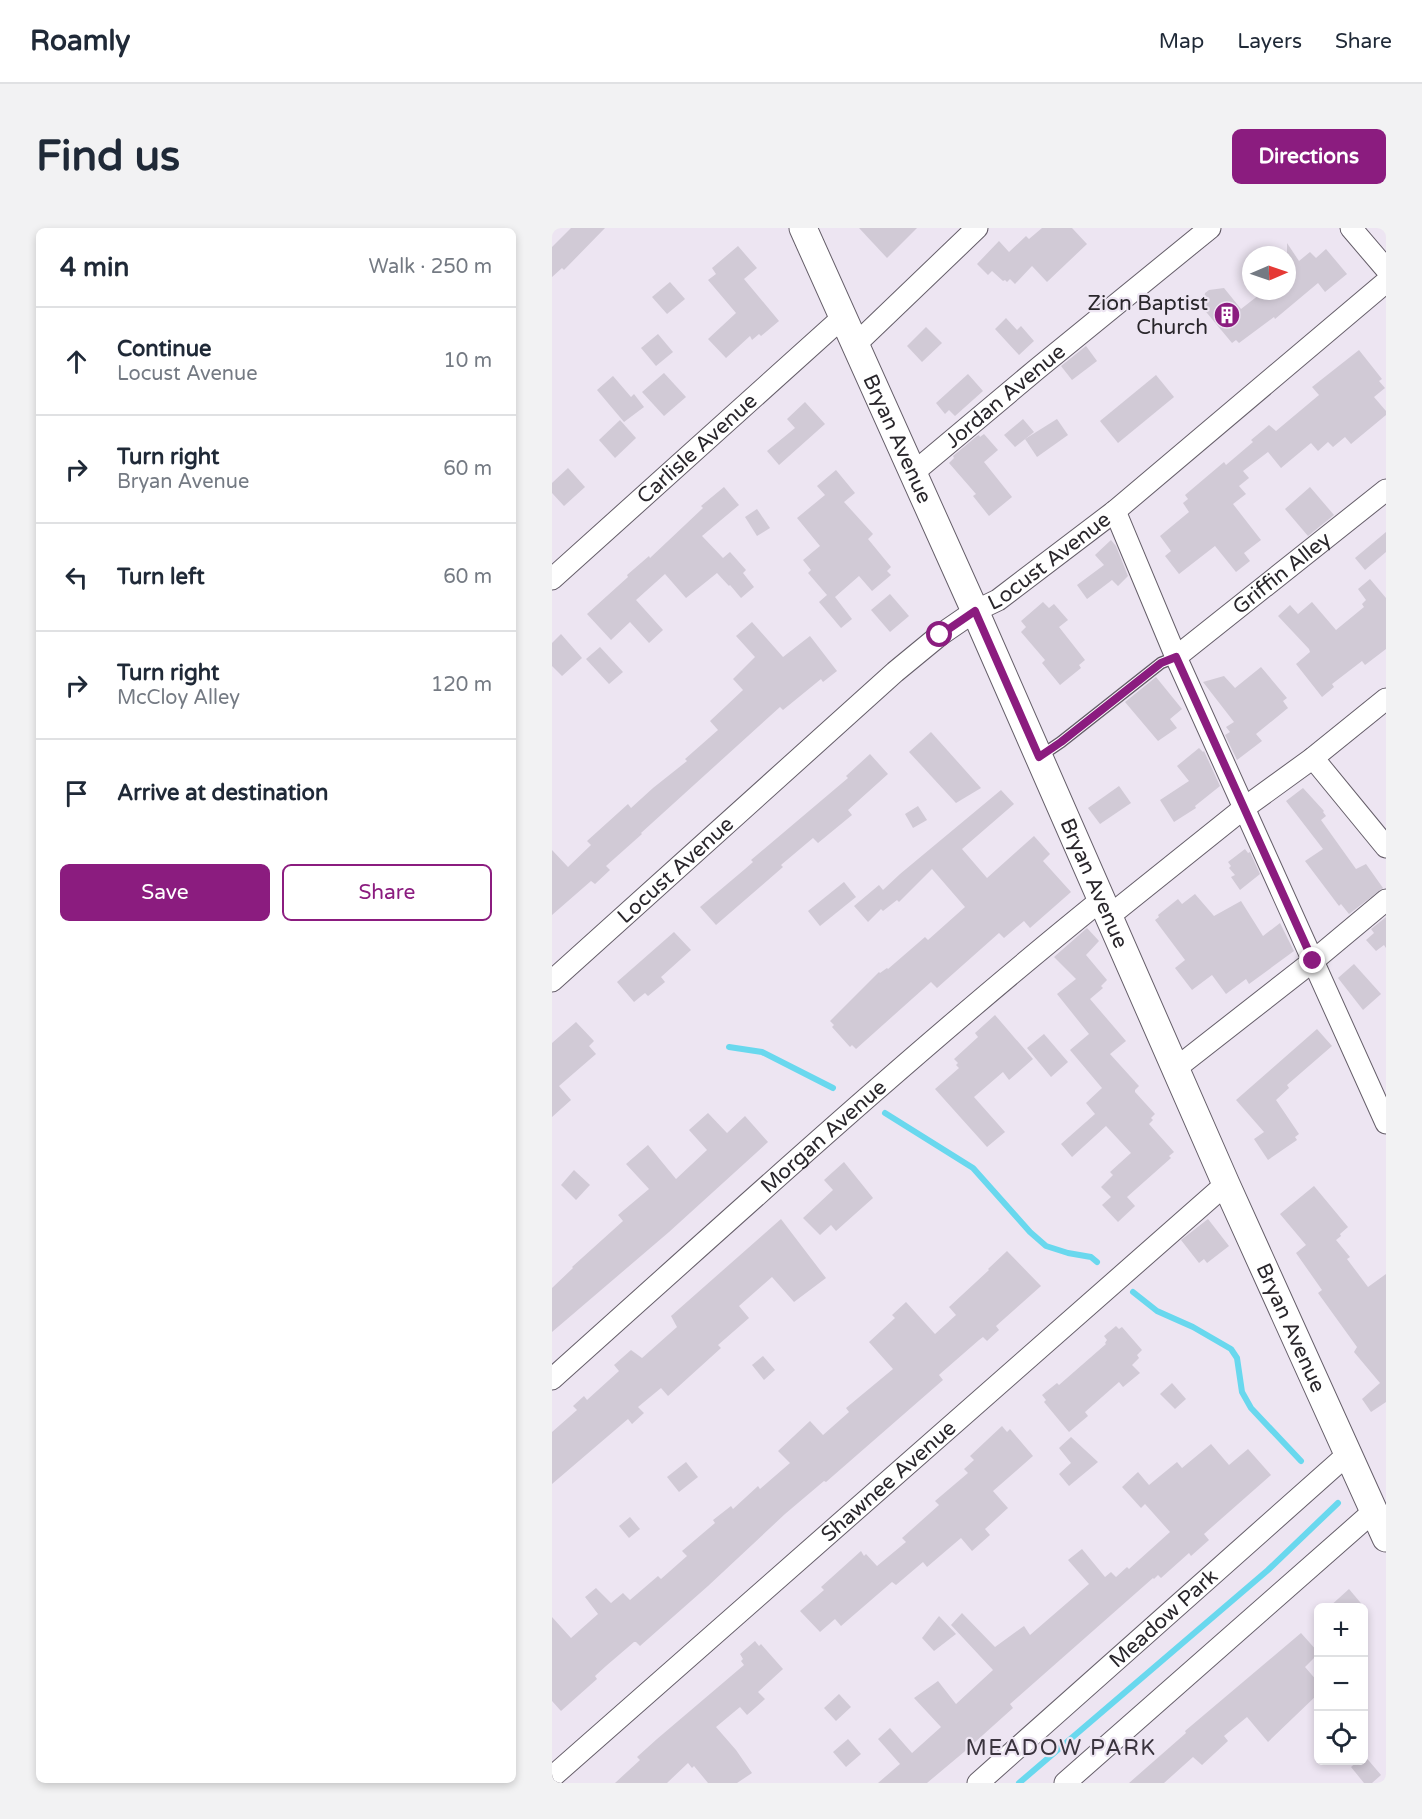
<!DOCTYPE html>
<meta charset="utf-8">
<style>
:root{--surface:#fff;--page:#f2f2f3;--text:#1f2937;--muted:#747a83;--line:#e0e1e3;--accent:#8b1c7f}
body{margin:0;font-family:"Varela Round",sans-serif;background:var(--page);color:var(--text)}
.controls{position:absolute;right:18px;bottom:18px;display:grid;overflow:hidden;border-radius:9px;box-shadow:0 3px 9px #0003}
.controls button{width:54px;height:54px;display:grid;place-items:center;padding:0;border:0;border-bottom:2px solid var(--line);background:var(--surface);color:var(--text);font:30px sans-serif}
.compass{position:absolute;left:690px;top:18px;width:54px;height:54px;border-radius:50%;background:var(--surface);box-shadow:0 3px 9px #0003;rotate:88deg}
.stop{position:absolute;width:18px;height:18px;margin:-14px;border:4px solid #8b1c7f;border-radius:50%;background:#fff}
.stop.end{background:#8b1c7f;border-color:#fff;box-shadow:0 2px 6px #0008}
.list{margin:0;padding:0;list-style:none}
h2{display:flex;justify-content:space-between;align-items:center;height:78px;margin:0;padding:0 24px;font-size:26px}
h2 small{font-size:20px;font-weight:400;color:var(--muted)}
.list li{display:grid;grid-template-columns:39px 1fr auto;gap:18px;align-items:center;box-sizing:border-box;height:108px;padding:0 24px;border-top:2px solid var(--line)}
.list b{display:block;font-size:22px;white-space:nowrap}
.list p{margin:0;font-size:20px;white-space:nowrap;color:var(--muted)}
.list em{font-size:20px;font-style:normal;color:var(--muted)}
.actions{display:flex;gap:12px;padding:18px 24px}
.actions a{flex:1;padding:14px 0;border:2px solid var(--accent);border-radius:9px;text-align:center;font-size:21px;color:var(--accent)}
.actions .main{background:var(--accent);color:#fff}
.icon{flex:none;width:33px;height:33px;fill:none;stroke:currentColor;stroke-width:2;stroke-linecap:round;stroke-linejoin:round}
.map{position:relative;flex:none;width:834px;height:1555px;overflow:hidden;border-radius:9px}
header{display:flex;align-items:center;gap:36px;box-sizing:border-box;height:84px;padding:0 30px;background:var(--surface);border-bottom:2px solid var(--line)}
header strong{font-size:28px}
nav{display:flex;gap:33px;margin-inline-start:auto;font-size:21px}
.intro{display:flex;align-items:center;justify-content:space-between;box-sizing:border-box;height:144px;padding:0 36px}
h1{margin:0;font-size:42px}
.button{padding:15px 27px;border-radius:9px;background:var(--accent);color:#fff;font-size:21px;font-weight:700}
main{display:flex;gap:36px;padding:0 36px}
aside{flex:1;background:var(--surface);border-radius:9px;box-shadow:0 3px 9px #0003}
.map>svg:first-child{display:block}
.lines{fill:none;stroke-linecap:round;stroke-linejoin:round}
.stream{stroke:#69d8ee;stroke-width:6}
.building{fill:#d1cad6}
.service-casing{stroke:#655e69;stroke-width:13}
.minor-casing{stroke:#655e69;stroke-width:23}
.tertiary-casing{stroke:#655e69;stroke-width:29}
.service{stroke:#fff;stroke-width:10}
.minor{stroke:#fff;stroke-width:21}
.tertiary{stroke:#fff;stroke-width:27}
.route{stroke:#8b1c7f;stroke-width:8}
.labels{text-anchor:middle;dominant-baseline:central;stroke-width:4.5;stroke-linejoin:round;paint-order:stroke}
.poi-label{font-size:21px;fill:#29262b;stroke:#ede5f2;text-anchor:end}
.street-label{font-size:21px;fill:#29262b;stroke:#ede5f2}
.neighbourhood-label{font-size:22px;letter-spacing:1.5px;fill:#3a343e;stroke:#ede5f2}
</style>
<header>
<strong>Roamly</strong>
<nav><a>Map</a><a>Layers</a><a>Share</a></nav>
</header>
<div class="intro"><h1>Find us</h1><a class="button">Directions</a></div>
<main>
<aside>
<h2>4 min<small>Walk · 250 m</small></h2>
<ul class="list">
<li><svg class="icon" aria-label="ahead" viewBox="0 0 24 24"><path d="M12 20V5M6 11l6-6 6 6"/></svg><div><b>Continue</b><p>Locust Avenue</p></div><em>10 m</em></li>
<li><svg class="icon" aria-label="right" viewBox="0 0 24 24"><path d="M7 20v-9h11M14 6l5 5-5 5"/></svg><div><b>Turn right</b><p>Bryan Avenue</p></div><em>60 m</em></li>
<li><svg class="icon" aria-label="left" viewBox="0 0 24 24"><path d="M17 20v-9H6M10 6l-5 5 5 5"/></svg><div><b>Turn left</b></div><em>60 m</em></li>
<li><svg class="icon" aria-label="right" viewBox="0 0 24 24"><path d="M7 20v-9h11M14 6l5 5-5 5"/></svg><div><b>Turn right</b><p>McCloy Alley</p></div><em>120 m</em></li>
<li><svg class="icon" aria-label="arrive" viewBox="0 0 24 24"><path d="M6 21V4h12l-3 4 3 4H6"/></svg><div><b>Arrive at destination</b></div></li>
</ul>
<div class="actions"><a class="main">Save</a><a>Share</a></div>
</aside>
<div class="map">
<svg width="834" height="1555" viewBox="0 0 834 1555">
<rect width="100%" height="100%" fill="#ede5f2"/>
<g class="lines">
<g class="stream">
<polyline points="177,819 210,824 281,860"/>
<polyline points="333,885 421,940 478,1004 494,1018 516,1025 539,1029 545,1034"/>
<polyline points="581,1064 605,1083 641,1099 679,1121 685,1130 690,1164 699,1180 749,1233"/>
<polyline points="467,1555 716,1342 786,1275"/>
</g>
</g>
<g class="building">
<polygon points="19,0 53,0 12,42 10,40 0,49 0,19"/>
<polygon points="307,0 365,0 335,30"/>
<polygon points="490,0 520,0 535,16 495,54 480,38 463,56 458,51 455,54 453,52 451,53 440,43 436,47 425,36 447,13 457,24 474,8 477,11"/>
<polygon points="735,15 747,33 758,24 764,30 774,21 795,46 773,64 766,55 723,91 722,89 687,115 684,112 680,115 650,79 653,65 657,62 672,60 689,81 712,63 735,63"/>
<polygon points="186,18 205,40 192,51 227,93 209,108 207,106 200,112 198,108 174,130 156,111 184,85 156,52 164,46 160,40"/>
<polygon points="118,54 133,71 115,86 100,69"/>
<polygon points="454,90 465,102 469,98 482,113 467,127 443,101"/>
<polygon points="374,99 390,115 370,134 355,118"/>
<polygon points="106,106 121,124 104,138 89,120"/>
<polygon points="534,118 545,133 520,152 509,138"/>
<polygon points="807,122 830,151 827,153 833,160 822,169 834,183 834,187 799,216 793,209 781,219 776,214 766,223 759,215 729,240 716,224 691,243 697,250 687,258 694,266 681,276 709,312 692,325 698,333 684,344 663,318 627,346 613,328 619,323 608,308 637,284 631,275 636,271 633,267 672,234 674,237 701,214 699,212 717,197 724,203 767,167 760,159"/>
<polygon points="112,145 134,169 112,188 90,164"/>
<polygon points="416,146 431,163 403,188 397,182 393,186 384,175"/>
<polygon points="604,147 622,169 566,215 548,193"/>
<polygon points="61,148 79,169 82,166 92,179 72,194 45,162"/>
<polygon points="253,174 273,196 227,237 215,223 243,200 235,191"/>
<polygon points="471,191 482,204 463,219 452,207"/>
<polygon points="505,191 516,207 485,229 473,211"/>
<polygon points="68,192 84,210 63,230 47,212"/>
<polygon points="432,206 446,222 432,234 460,269 437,288 421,268 424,266 397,235 402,230 401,228 425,208 427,207 428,209"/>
<polygon points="16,240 33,259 12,278 0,265 0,255"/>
<polygon points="284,242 303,265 292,274 321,306 316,311 339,339 335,343 339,347 320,363 307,348 283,369 300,391 289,400 267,374 275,367 256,345 259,342 251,332 268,318 245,290 273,267 265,258"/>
<polygon points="172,259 187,277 150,308 171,330 178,324 194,342 191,345 202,359 189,370 178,357 177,358 165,345 134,370 113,346 84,372 111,402 97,415 78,394 59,412 35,386 76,349 75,347 97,328 98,330 151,280 149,278"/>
<polygon points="758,259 782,287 756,308 733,281"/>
<polygon points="205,281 218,300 205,308 193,289"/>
<polygon points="834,304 834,324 813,342 803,330"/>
<polygon points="559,312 564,318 576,348 566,358 560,352 535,371 525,357 552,337 543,327"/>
<polygon points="818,351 834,370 834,421 813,437 810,433 780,456 782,459 770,469 744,436 758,424 757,421 726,388 738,377 746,386 760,374 784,402 812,379 810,376 814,372 806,361"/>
<polygon points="338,366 357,388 338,404 319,382"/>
<polygon points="491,374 497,380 502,376 516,392 507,399 533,432 527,437 529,440 508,457 490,435 493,432 469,404 474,399 469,393"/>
<polygon points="200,394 231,429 258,408 285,443 271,454 269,451 231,482 228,479 89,605 90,606 54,638 58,642 43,656 39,653 0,687 0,622 16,639 39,617 35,613 76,576 79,580 101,560 135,533 133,531 166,502 158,493 191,462 181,451 203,429 184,408"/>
<polygon points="9,406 30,430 10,448 0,438 0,415"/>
<polygon points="48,419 71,444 57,456 34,431"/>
<polygon points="709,439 735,470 731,473 736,480 704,506 710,513 685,532 673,507 678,504 674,499 682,494 651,454 672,448 683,460"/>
<polygon points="604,449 630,481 618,491 625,500 606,513 573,474"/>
<polygon points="379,504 429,560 404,575 357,524"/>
<polygon points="647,520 651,524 652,523 668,558 643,578 644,580 622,594 608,572 637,553 625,538"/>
<polygon points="318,526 336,546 296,582 300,587 266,615 261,610 229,637 231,639 164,697 148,679 193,641 201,634 199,632 296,550 294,548"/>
<polygon points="567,558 579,575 548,596 536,580"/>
<polygon points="751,560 772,583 771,584 774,588 769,592 804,641 814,636 831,660 797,686 789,676 787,678 753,633 771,621 734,573"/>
<polygon points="449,562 462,576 410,621 435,650 482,608 498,626 491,633 519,664 478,700 472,693 452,710 447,705 385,760 379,754 304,821 300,817 298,819 280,799 282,797 278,793 327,744 328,745 335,740 336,741 373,709 376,712 413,679 380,641 347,674 345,672 331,683 329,681 316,694 302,678 327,657 331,662 348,646"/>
<polygon points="366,578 375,592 361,600 353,586"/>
<polygon points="693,621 696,625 698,624 708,646 688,662 679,649 683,647 677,640 679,638 676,634"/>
<polygon points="292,654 304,669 268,698 256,683"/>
<polygon points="643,666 662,688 689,673 711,708 728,695 742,723 697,756 694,751 674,766 660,747 640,762 623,740 633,732 603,692 607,689 606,687 626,671 630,676"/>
<polygon points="834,689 834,720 832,717 824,723 814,712 822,705 819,701"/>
<polygon points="535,700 547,713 534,727 555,752 549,758 551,760 538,771 574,813 558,826 587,858 583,862 583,864 603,886 599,890 601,892 597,896 622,924 617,928 619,930 575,969 583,978 566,994 550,977 559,969 549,959 561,947 558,944 579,925 554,898 520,929 509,916 543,886 534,875 550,860 518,822 537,806 505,766 524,751 502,729"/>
<polygon points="122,704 139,722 109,749 113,754 96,768 93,765 82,774 65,754"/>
<polygon points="802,736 829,766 811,782 786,750"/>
<polygon points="443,787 481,831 457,852 451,844 422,869 453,904 435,919 383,861 407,840 404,837 406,835 402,831 426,809 423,805"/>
<polygon points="24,794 42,813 37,818 44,826 7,858 19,872 0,889 0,815"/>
<polygon points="765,801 780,818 735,857 737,860 724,872 747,906 743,909 745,912 716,932 702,911 712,904 684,872"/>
<polygon points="492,806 516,834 499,849 475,820"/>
<polygon points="156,885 175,905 193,888 216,914 117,1004 0,1104 0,1060 21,1040 20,1039 71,993 66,987 97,961 74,936 96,917 124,951 155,922 137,902"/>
<polygon points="292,934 321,970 284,1003 279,997 268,1007 251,990 281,962 272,952"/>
<polygon points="22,942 38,957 24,972 9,957"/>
<polygon points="762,958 796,999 788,1006 789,1008 784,1012 798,1029 795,1031 816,1059 834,1046 834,1174 819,1184 810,1171 828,1155 802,1124 805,1119 766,1065 770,1062 744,1025 754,1017 728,986"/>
<polygon points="229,991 274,1050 242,1074 220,1049 187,1078 197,1090 166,1117 169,1120 116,1168 109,1160 86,1179 92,1185 80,1196 76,1191 0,1256 0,1204 25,1182 21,1178 32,1168 35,1172 67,1143 62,1137 79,1122 90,1130 125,1099 119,1088"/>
<polygon points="656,991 677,1018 655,1035 652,1031 647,1035 629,1012"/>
<polygon points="455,1023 489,1058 444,1098 447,1102 435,1113 431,1109 427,1112 388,1146 387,1147 391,1152 274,1254 272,1253 233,1286 156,1358 88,1418 84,1414 82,1414 54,1438 43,1448 45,1451 9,1483 0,1473 0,1389 19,1410 46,1386 33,1369 44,1360 59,1375 71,1365 78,1372 106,1348 109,1351 135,1328 130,1323 163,1295 161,1292 179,1278 181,1281 206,1258 208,1261 238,1235 226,1223 258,1193 271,1207 297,1184 294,1180 341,1141 317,1114 343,1090 340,1087 354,1074 383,1106 404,1087 397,1079 437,1042 436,1041"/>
<polygon points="564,1098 567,1101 570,1099 590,1122 585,1127 587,1130 580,1137 588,1145 571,1159 567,1154 533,1184 536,1188 517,1204 492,1174 494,1172 490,1167 505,1155 507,1157 554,1116 553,1115 555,1112 552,1108"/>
<polygon points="211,1128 223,1142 212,1152 200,1137"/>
<polygon points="620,1155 634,1171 623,1181 608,1166"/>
<polygon points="450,1198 455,1204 458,1201 481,1228 441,1263 456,1280 433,1301 438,1307 420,1323 409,1310 375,1339 371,1334 344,1357 340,1354 289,1398 283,1391 268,1404 248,1383 272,1362 269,1359 309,1323 312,1328 314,1326 325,1338 354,1314 350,1310 387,1277 383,1273 416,1245 412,1241 422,1232 418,1228"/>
<polygon points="519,1209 546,1234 517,1258 507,1246 519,1235 507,1220"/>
<polygon points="659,1216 677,1237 696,1221 719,1247 652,1306 657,1312 639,1328 637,1325 609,1350 606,1347 602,1351 601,1350 458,1476 461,1480 412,1524 375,1555 326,1555 348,1536 326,1511 338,1500 360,1525 389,1499 362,1470 386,1453 404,1476 441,1442 399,1397 410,1385 443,1419 472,1398 478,1407 537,1356 516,1332 530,1321 553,1349 559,1344 564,1349 575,1339 577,1341 618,1304 593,1276 589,1280 570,1259 586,1244 597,1257 625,1234 630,1240"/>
<polygon points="134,1234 146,1249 127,1264 115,1249"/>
<polygon points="78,1289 88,1301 77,1310 67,1298"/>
<polygon points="797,1361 813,1380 776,1380"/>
<polygon points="387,1388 404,1406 382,1423 370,1410"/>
<polygon points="749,1405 766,1424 766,1426 753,1439 766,1454 766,1466 716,1514 695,1489 672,1508 676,1513 650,1537 641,1529 612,1555 577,1555 634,1505 633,1503"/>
<polygon points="203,1413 207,1418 209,1416 231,1441 206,1464 213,1471 195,1487 188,1479 164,1499 184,1522 200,1545 185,1555 156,1555 142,1538 140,1540 136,1535 115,1555 63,1555 88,1532 85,1529 105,1511 192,1437 189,1433 191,1431 188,1426"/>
<polygon points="287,1466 299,1479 284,1493 272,1480"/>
<polygon points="296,1511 309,1526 294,1539 281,1524"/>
<polygon points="812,1527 829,1547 820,1555 812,1555 799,1539 806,1533 812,1533"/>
</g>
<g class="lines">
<defs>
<polyline id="service" points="487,529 509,514 609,435 624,429"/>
<g id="minor">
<polyline points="799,0 834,41"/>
<polyline points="304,116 425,0"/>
<path id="s1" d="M361,245L485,141L658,0"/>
<polyline points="563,283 624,429 834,895"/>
<path id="s2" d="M0,351L291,89"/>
<path id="s3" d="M624,429L834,262"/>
<polyline points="761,530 834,619"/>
<polyline points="556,689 692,580 761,530 834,471"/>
<path id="s4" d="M0,753L343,444L388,407L423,383L446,372L563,283L834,54"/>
<polyline points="623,841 761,733 834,672"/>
<path id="s5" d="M0,1151C181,989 360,825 549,672"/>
<path id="s6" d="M0,1549L674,956"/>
<path id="s7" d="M426,1555L796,1226"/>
<polyline points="513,1555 822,1283"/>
</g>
<g id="tertiary">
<path id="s8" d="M251,0L423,383L674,956L834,1310"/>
</g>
</defs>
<use href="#service" class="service-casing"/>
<use href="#minor" class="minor-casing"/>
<use href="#tertiary" class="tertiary-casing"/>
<use href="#service" class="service"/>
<use href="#minor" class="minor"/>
<use href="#tertiary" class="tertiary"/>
</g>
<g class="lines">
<polyline class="route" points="388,407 423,383 487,529 509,514 609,435 624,429 761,733"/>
</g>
<defs>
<symbol id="building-disc" viewBox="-11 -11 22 22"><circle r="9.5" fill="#8b1c7f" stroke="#ede5f2"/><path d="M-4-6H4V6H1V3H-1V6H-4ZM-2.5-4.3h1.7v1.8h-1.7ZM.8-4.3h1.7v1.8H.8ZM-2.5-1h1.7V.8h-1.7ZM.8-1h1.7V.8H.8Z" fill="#fff"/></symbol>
</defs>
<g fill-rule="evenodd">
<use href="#building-disc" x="660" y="72" width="30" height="30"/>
</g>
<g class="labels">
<g class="poi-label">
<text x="656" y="75">Zion Baptist<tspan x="656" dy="24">Church</tspan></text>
</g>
<g class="street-label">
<text stroke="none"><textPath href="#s1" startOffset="120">Jordan Avenue</textPath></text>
<text stroke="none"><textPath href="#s8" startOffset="231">Bryan Avenue</textPath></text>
<text stroke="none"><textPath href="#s2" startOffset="195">Carlisle Avenue</textPath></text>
<text stroke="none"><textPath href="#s4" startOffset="652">Locust Avenue</textPath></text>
<text stroke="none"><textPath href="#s3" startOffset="135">Griffin Alley</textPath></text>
<text stroke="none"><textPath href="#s4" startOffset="166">Locust Avenue</textPath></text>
<text stroke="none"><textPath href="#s8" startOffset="717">Bryan Avenue</textPath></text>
<text stroke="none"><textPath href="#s5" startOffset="364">Morgan Avenue</textPath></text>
<text stroke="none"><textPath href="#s8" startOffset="1203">Bryan Avenue</textPath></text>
<text stroke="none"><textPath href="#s6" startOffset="448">Shawnee Avenue</textPath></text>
<text stroke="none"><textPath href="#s7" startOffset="248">Meadow Park</textPath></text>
</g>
<g class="neighbourhood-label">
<text x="509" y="1520">MEADOW PARK</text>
</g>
</g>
</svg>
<div class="controls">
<button>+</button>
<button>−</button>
<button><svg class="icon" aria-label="locate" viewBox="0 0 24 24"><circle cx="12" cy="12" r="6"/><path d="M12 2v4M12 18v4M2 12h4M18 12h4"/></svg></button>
</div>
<svg class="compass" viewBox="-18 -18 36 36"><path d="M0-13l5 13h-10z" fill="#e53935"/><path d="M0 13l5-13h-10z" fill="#747a83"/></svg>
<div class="stop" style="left:388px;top:407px"></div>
<div class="stop end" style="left:761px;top:733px"></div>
</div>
</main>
